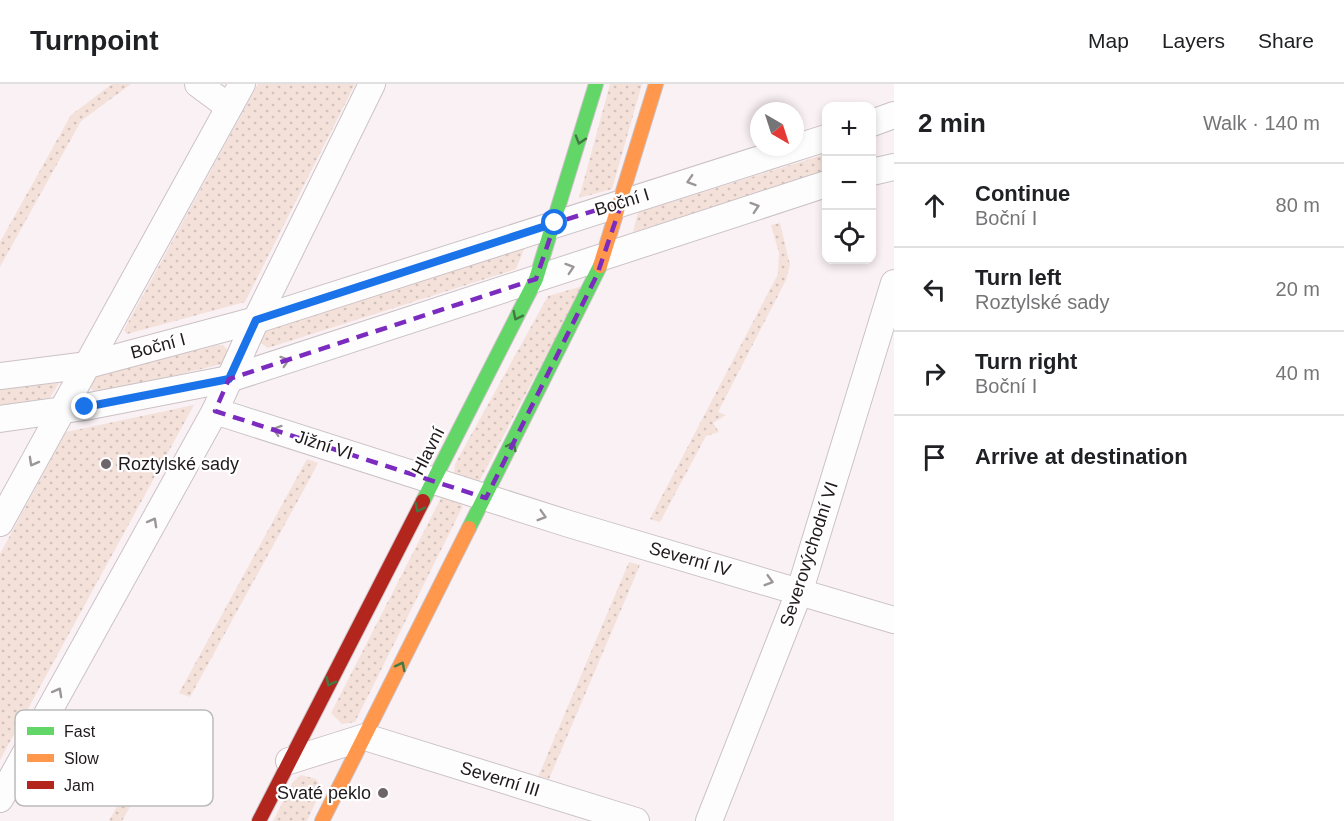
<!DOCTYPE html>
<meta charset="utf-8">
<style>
:root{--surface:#fff;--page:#f6f6f6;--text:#202124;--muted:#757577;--line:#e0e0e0}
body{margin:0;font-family:Arial,sans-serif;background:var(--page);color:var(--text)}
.controls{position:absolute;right:18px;top:18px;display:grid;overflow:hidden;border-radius:12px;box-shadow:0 3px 9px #0003}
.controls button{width:54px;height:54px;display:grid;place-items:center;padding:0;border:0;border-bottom:2px solid var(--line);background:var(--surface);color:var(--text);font:30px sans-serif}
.compass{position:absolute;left:750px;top:18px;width:54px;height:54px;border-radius:50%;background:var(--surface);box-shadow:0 3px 9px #0003;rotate:141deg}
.stop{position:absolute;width:18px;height:18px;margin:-14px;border:4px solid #1a73e8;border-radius:50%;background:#fff}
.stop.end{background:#1a73e8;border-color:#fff;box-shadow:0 2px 6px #0008}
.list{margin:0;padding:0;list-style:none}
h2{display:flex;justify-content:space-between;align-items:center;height:78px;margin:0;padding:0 24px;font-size:26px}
h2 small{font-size:20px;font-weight:400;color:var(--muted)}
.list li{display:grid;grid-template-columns:39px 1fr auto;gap:18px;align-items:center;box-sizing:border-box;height:84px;padding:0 24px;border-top:2px solid var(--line)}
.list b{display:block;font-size:22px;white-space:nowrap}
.list p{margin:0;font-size:20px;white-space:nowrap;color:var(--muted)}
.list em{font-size:20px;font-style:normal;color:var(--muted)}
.icon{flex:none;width:33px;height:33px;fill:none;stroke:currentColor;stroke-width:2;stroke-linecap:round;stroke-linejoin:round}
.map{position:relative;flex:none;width:894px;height:737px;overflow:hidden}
header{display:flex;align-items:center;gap:36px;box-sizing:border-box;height:84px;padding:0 30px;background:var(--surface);border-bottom:2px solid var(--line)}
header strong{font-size:28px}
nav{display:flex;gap:33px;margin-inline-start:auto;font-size:21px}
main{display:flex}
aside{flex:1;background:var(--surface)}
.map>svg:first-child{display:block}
.grass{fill:url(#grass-dots)}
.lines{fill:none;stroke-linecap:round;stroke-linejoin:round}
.street-casing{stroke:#cbc2c6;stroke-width:28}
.fast-casing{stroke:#cbc2c6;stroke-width:16}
.slow-casing{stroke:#cbc2c6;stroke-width:16}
.jam-casing{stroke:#cbc2c6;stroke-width:16}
.street{stroke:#fefdfe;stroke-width:26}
.fast{stroke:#63d668;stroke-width:14}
.slow{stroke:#ff974d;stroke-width:14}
.jam{stroke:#b3261e;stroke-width:14}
.oneway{stroke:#427842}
.oneway2{stroke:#9b9799}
.route{stroke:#1a73e8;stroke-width:8}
.marked{fill:none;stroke:#7b2cbf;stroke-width:4.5;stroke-dasharray:12 8;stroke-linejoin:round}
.poi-dot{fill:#6d6569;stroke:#fff;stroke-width:2}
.labels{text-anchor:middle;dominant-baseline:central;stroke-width:4.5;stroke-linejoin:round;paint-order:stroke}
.street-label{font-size:18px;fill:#211a1d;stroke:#fff}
.poi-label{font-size:18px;fill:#211a1d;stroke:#fff;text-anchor:start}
.key{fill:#fff;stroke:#bcbabb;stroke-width:1.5}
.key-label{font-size:16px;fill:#211a1d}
</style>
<header>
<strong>Turnpoint</strong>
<nav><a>Map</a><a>Layers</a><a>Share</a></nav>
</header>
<main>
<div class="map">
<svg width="894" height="737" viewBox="0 0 894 737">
<defs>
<pattern id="grass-dots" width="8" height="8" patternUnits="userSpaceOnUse" patternTransform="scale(1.5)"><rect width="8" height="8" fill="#f4e1da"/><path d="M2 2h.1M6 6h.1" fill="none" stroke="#d1c0bb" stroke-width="1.8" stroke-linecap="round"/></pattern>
</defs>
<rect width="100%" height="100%" fill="#faf1f5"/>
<g class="grass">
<polygon points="112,0 131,0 81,37 0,183 0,158 71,31"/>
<polygon points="258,0 355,0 245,218 127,250 124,246"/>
<polygon points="610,0 642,0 612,105 579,114"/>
<polygon points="826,70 826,88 633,148 638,128"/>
<polygon points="780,139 790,181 786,196 718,328 726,331 713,339 719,348 706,352 660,438 650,435 778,190 779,169 771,141"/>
<polygon points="525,163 516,185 268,264 261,259 268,243"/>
<polygon points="583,202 479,398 454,390 455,380 548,212"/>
<polygon points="218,261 223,261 230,269 226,279 98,310 91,305 89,298 94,291"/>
<polygon points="59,299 48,317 0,323 0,305"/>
<polygon points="194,321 0,676 0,470 66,348"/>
<polygon points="307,375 318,379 307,400 190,613 179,609"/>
<polygon points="442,412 457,417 463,422 355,638 342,640 331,629"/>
<polygon points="629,478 640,481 549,695 538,693"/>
<polygon points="168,629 179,634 122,737 109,737"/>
<polygon points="301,691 316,695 322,704 307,737 273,737 293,698"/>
</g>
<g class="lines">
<defs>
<g id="street">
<polyline points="198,0 229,23"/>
<polyline points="872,39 894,31"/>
<polyline points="872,88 894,83"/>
<polyline points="0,292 88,281 256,236 826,54"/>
<polyline points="215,327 569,440 894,536"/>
<polyline points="0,335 85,323 229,295 826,100"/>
<polyline points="0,439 242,0"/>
<polyline points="289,677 365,653 636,737"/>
<polyline points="0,715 215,327 256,236 372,0"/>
<polyline points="709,737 800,506 894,199"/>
</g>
<g id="fast">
<polyline points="423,417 536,195 596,0"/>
<polyline points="469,444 600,182"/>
</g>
<g id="slow">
<polyline points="600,182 656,0"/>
<polyline points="322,737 469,444"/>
</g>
<polyline id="jam" points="259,737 423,417"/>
</defs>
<use href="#street" class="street-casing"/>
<use href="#fast" class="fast-casing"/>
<use href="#slow" class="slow-casing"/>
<use href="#jam" class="jam-casing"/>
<use href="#street" class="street"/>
<use href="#fast" class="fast"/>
<use href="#slow" class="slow"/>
<use href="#jam" class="jam"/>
</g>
<defs><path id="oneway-chevron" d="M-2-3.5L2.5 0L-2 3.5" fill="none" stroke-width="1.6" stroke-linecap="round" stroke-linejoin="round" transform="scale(1.5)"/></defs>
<g class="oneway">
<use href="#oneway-chevron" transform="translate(580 56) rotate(107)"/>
<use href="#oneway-chevron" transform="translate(517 232) rotate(117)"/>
<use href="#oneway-chevron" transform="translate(512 362) rotate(-63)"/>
<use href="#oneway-chevron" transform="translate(419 424) rotate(117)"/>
<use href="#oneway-chevron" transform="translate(401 582) rotate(-63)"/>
<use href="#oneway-chevron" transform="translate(330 598) rotate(117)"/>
</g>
<g class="oneway2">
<use href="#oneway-chevron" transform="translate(691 97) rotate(162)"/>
<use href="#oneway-chevron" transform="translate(755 123) rotate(-18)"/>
<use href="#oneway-chevron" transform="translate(570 184) rotate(-18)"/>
<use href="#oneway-chevron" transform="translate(285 277) rotate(-18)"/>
<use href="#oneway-chevron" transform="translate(277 346) rotate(-162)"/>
<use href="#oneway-chevron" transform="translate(33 378) rotate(119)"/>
<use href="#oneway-chevron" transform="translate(542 432) rotate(17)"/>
<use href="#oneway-chevron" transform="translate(153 438) rotate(-61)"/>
<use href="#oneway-chevron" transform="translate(769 497) rotate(16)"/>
<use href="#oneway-chevron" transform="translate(58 608) rotate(-61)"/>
</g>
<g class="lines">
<polyline class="route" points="85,323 229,295 256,236 555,139"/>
</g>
<path class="marked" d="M622,118L597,191L486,414L215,327L229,295L536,195L555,139Z"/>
<g class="poi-dot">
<circle cx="106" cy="380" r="6"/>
<circle cx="383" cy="709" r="6"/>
</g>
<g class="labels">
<g class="street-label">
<text transform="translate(622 118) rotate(-17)">Boční I</text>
<text transform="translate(158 262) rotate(-15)">Boční I</text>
<text transform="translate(324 361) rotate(18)">Jižní VI</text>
<text transform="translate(428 367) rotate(-63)">Hlavní</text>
<text transform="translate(809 470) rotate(-72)">Severovýchodní VI</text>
<text transform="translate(690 475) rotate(16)">Severní IV</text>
<text transform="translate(500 695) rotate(17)">Severní III</text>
</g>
<g class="poi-label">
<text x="118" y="380">Roztylské sady</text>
<text x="371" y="709" text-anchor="end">Svaté peklo</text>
</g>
</g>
<rect x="15" y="626" width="198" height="96" rx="9" class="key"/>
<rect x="27" y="643" width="27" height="8" fill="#63d668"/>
<rect x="27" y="670" width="27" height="8" fill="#ff974d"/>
<rect x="27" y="697" width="27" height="8" fill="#b3261e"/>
<g class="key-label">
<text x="64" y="653">Fast</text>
<text x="64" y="680">Slow</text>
<text x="64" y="707">Jam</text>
</g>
</svg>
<div class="controls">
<button>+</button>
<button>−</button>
<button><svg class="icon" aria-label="locate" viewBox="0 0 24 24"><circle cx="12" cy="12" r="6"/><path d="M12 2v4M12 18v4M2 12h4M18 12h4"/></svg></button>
</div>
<svg class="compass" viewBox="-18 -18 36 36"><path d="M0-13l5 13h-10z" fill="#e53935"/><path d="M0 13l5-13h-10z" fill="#757577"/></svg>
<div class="stop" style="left:555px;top:139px"></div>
<div class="stop end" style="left:85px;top:323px"></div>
</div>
<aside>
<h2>2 min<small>Walk · 140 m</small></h2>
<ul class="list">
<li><svg class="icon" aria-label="ahead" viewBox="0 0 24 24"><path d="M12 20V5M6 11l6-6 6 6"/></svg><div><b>Continue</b><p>Boční I</p></div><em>80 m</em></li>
<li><svg class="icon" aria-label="left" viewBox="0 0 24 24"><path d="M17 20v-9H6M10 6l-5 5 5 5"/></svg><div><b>Turn left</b><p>Roztylské sady</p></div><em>20 m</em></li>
<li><svg class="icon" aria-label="right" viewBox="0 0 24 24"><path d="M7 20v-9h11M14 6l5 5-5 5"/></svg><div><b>Turn right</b><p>Boční I</p></div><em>40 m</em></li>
<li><svg class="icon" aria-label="arrive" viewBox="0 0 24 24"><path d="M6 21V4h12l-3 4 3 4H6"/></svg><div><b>Arrive at destination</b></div></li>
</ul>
</aside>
</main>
